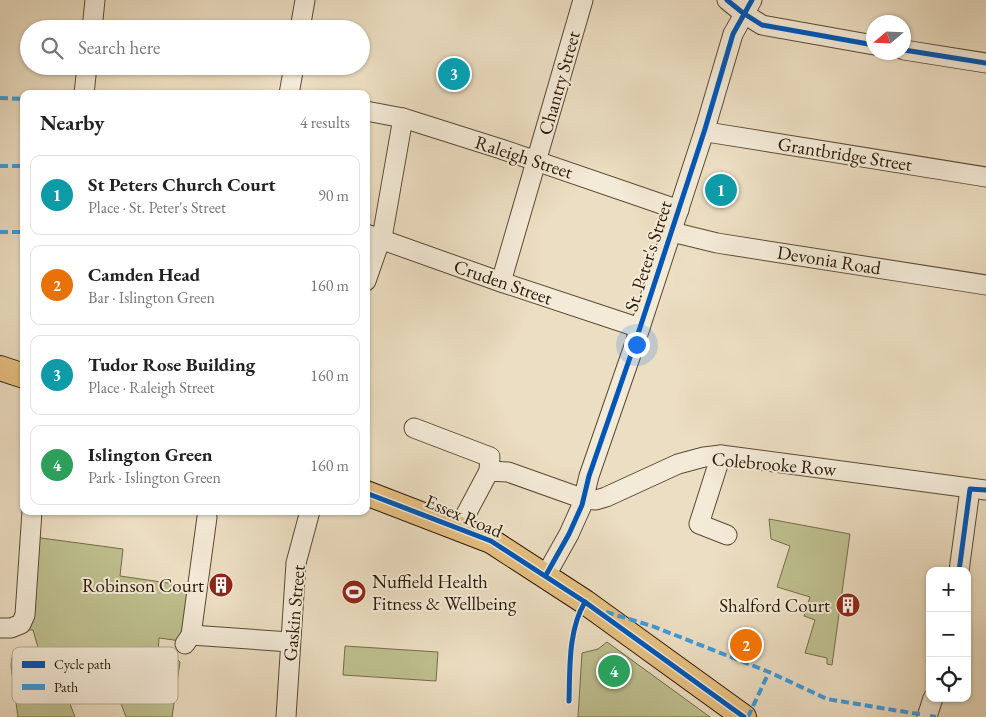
<!DOCTYPE html>
<meta charset="utf-8">
<style>
:root{--surface:#fff;--page:#f2f2f2;--text:#222;--muted:#767676;--line:#e0e0e0;--accent:#ea580c}
body{margin:0;font-family:"EB Garamond",serif;background:var(--page);color:var(--text)}
.controls{position:absolute;right:15px;bottom:15px;display:grid;overflow:hidden;border-radius:10px;box-shadow:0 1px 4px #0004}
.controls button{width:45px;height:45px;display:grid;place-items:center;padding:0;border:0;border-bottom:1px solid var(--line);background:var(--surface);color:var(--text);font:25px sans-serif}
.compass{position:absolute;left:866px;top:15px;width:45px;height:45px;border-radius:50%;background:var(--surface);box-shadow:0 1px 4px #0004;rotate:251deg}
.you{position:absolute;left:636px;top:344px;width:18px;height:18px;margin:-12px;border:4px solid #fff;border-radius:50%;background:#1a73e8;box-shadow:0 0 0 8px #1a73e833}
.badge{display:grid;place-items:center;width:32px;height:32px;border-radius:50%;background:var(--accent);color:#fff;font-size:16px;font-weight:700}
.pin{position:absolute;translate:-50% -50%;border:2px solid #fff;box-shadow:0 1px 5px #0006}
.list{margin:0;padding:0;list-style:none}
h2{display:flex;justify-content:space-between;align-items:center;height:65px;margin:0;padding:0 20px;font-size:21px}
h2 small{font-size:16px;font-weight:400;color:var(--muted)}
.list li{display:grid;grid-template-columns:32px 1fr auto;gap:15px;align-items:center;box-sizing:border-box;height:80px;margin:0 10px 10px;padding:0 10px;border:1px solid var(--line);border-radius:10px}
.list b{display:block;font-size:19px;white-space:nowrap}
.list p{margin:0;font-size:16px;white-space:nowrap;color:var(--muted)}
.list em{font-size:16px;font-style:normal;color:var(--muted)}
.icon{flex:none;width:28px;height:28px;fill:none;stroke:currentColor;stroke-width:2;stroke-linecap:round;stroke-linejoin:round}
.map{position:relative;flex:none;width:986px;height:717px;overflow:hidden}
.search{position:absolute;background:var(--surface);box-shadow:0 1px 4px #0004;left:20px;top:20px;width:350px;height:55px;display:flex;align-items:center;gap:12px;box-sizing:border-box;padding:0 18px;border-radius:28px;color:var(--muted);font-size:19px}
.panel{position:absolute;background:var(--surface);box-shadow:0 1px 4px #0004;left:20px;top:90px;width:350px;height:425px;border-radius:10px}
.map>svg:first-child{display:block}
.green{fill:#bebf8e;stroke:#746c4a}
.lines{fill:none;stroke-linecap:round;stroke-linejoin:round}
.minor-casing{stroke:#5a4a34;stroke-width:21}
.major-casing{stroke:#291905;stroke-width:26}
.minor{stroke:#f3ead7;stroke-width:19}
.major{stroke:#e6bf81;stroke-width:24}
.quiet{stroke:#3d9bdd;stroke-width:4;stroke-dasharray:8 4;stroke-linecap:butt}
.cycleway-casing{stroke:#f3ead7;stroke-width:8}
.cycleway{stroke:#0057b8;stroke-width:5}
.labels{text-anchor:middle;dominant-baseline:central;stroke-width:4;stroke-linejoin:round;paint-order:stroke}
.street-label{font-size:19px;fill:#291905;stroke:#f3ead7}
.poi-label{font-size:19px;fill:#291905;stroke:#f3ead7;text-anchor:end}
.key{fill:#f3ead7;stroke:#b6ab98;stroke-width:1}
.key-label{font-size:14px;fill:#291905}
</style>
<div class="map">
<svg width="986" height="717" viewBox="0 0 986 717">
<rect width="100%" height="100%" fill="#ecdec2"/>
<filter id="stains"><feTurbulence type="fractalNoise" baseFrequency=".004" numOctaves="4"/><feColorMatrix values="0 0 0 0 .2 0 0 0 0 .09 0 0 0 0 .02 0 0 0 .5 -.17"/></filter>
<radialGradient id="worn" r=".72"><stop offset=".6" stop-color="#630" stop-opacity="0"/><stop offset="1" stop-color="#630" stop-opacity=".3"/></radialGradient>
<g class="green">
<polygon points="769,519 850,534 832,665 827,664 827,658 805,653 815,620 804,616 810,597 777,587 790,546 771,539"/>
<polygon points="34,537 123,549 120,576 189,586 181,641 159,638 157,669 172,672 177,659 180,662 172,717 126,717 101,650 56,667 75,717 18,717 11,666 12,657 39,651 33,630 28,630"/>
<polygon points="607,642 710,717 578,717 582,653 598,649"/>
<polygon points="345,646 438,652 436,681 343,675"/>
</g>
<g class="lines">
<defs>
<g id="minor">
<polyline points="727,0 743,13 762,25 874,45"/>
<polyline points="92,29 95,0"/>
<polyline points="300,29 305,0"/>
<polyline points="904,50 986,63"/>
<polyline points="84,94 87,66"/>
<polyline points="289,94 294,66"/>
<polyline points="366,111 403,118 501,149 679,210"/>
<polyline points="705,129 713,133 986,177"/>
<polyline points="672,232 717,243 986,285"/>
<polyline points="366,234 501,282 640,328"/>
<polyline points="366,281 383,232 403,118"/>
<polyline points="501,282 583,0"/>
<polyline points="414,428 490,457 489,471"/>
<polyline points="721,455 699,524 727,535"/>
<polyline points="461,528 465,516 489,471 508,472 584,499 596,500 606,497 678,464 704,457 721,455 986,490"/>
<polyline points="959,571 970,489"/>
<polyline points="546,575 569,534 582,505 589,476 635,343 705,129 733,34 752,0"/>
<polyline points="0,628 11,628 21,624 25,615 32,511"/>
<polyline points="191,635 290,642"/>
<polyline points="185,644 191,635 207,517"/>
<polyline points="286,717 296,563 310,511"/>
<polyline points="927,717 933,698"/>
</g>
<g id="major">
<polyline points="0,368 24,376"/>
<polyline points="366,493 491,541 585,602 744,717"/>
</g>
</defs>
<use href="#minor" class="minor-casing"/>
<use href="#major" class="major-casing"/>
<use href="#minor" class="minor"/>
<use href="#major" class="major"/>
<g class="quiet">
<polyline points="0,98 24,99"/>
<polyline points="0,166 24,166"/>
<polyline points="0,232 24,232"/>
<polyline points="606,612 652,626 769,672 827,699 924,715"/>
<polyline points="930,716 936,717"/>
<polyline points="748,717 769,672"/>
</g>
<defs>
<g id="cycleway">
<polyline points="727,0 743,13 762,25 874,45"/>
<polyline points="904,50 986,63"/>
<polyline points="366,493 491,541 585,602 744,717"/>
<polyline points="959,571 970,489 986,490"/>
<polyline points="546,575 569,534 582,505 589,476 635,343 705,129 733,34 752,0"/>
<path d="M569,701C570,669 568,630 585,602"/>
</g>
</defs>
<use href="#cycleway" class="cycleway-casing"/>
<use href="#cycleway" class="cycleway"/>
</g>
<defs>
<symbol id="building-disc" viewBox="-11 -11 22 22"><circle r="9.5" fill="#8f2418" stroke="#f3ead7"/><path d="M-4-6H4V6H1V3H-1V6H-4ZM-2.5-4.3h1.7v1.8h-1.7ZM.8-4.3h1.7v1.8H.8ZM-2.5-1h1.7V.8h-1.7ZM.8-1h1.7V.8H.8Z" fill="#fff"/></symbol>
<symbol id="stadium-disc" viewBox="-11 -11 22 22"><circle r="9.5" fill="#8f2418" stroke="#f3ead7"/><path d="M0-5a6.5 5 0 1 0 0 10a6.5 5 0 1 0 0-10ZM-3.5-1.8h7v3.6h-7Z" fill="#fff"/></symbol>
</defs>
<g fill-rule="evenodd">
<use href="#building-disc" x="207" y="571" width="28" height="28"/>
<use href="#stadium-disc" x="340" y="578" width="28" height="28"/>
<use href="#building-disc" x="834" y="591" width="28" height="28"/>
</g>
<g class="labels">
<g class="street-label">
<text transform="translate(559 83) rotate(-74)">Chantry Street</text>
<text transform="translate(845 154) rotate(9)">Grantbridge Street</text>
<text transform="translate(524 157) rotate(18)">Raleigh Street</text>
<text transform="translate(648 256) rotate(-72)">St. Peter's Street</text>
<text transform="translate(829 260) rotate(9)">Devonia Road</text>
<text transform="translate(503 282) rotate(19)">Cruden Street</text>
<text transform="translate(774 464) rotate(5)">Colebrooke Row</text>
<text transform="translate(464 516) rotate(23)">Essex Road</text>
<text transform="translate(294 613) rotate(-85)">Gaskin Street</text>
</g>
<g class="poi-label">
<text x="372" y="581" text-anchor="start">Nuffield Health<tspan x="372" dy="22">Fitness &amp; Wellbeing</tspan></text>
<text x="204" y="585">Robinson Court</text>
<text x="830" y="605">Shalford Court</text>
</g>
</g>
<rect x="12" y="647" width="166" height="57" rx="8" class="key"/>
<rect x="22" y="661" width="23" height="7" fill="#0057b8"/>
<rect x="22" y="684" width="23" height="6" fill="#3d9bdd"/>
<g class="key-label">
<text x="54" y="669">Cycle path</text>
<text x="54" y="692">Path</text>
</g>
<rect width="100%" height="100%" filter="url(#stains)"/>
<rect width="100%" height="100%" fill="url(#worn)"/>
</svg>
<div class="controls">
<button>+</button>
<button>−</button>
<button><svg class="icon" aria-label="locate" viewBox="0 0 24 24"><circle cx="12" cy="12" r="6"/><path d="M12 2v4M12 18v4M2 12h4M18 12h4"/></svg></button>
</div>
<svg class="compass" viewBox="-18 -18 36 36"><path d="M0-13l5 13h-10z" fill="#e53935"/><path d="M0 13l5-13h-10z" fill="#767676"/></svg>
<div class="you"></div>
<div class="pin badge" style="left:721px;top:190px;background:#0f9aa8">1</div>
<div class="pin badge" style="left:746px;top:645px;background:#e8710a">2</div>
<div class="pin badge" style="left:454px;top:74px;background:#0f9aa8">3</div>
<div class="pin badge" style="left:614px;top:671px;background:#2e9e5b">4</div>
<div class="search"><svg class="icon" aria-label="search" viewBox="0 0 24 24"><circle cx="10" cy="10" r="6"/><path d="M15 15l6 6"/></svg>Search here</div>
<section class="panel">
<h2>Nearby<small>4 results</small></h2>
<ul class="list">
<li><span class="badge" style="background:#0f9aa8">1</span><div><b>St Peters Church Court</b><p>Place · St. Peter's Street</p></div><em>90 m</em></li>
<li><span class="badge" style="background:#e8710a">2</span><div><b>Camden Head</b><p>Bar · Islington Green</p></div><em>160 m</em></li>
<li><span class="badge" style="background:#0f9aa8">3</span><div><b>Tudor Rose Building</b><p>Place · Raleigh Street</p></div><em>160 m</em></li>
<li><span class="badge" style="background:#2e9e5b">4</span><div><b>Islington Green</b><p>Park · Islington Green</p></div><em>160 m</em></li>
</ul>
</section>
</div>
